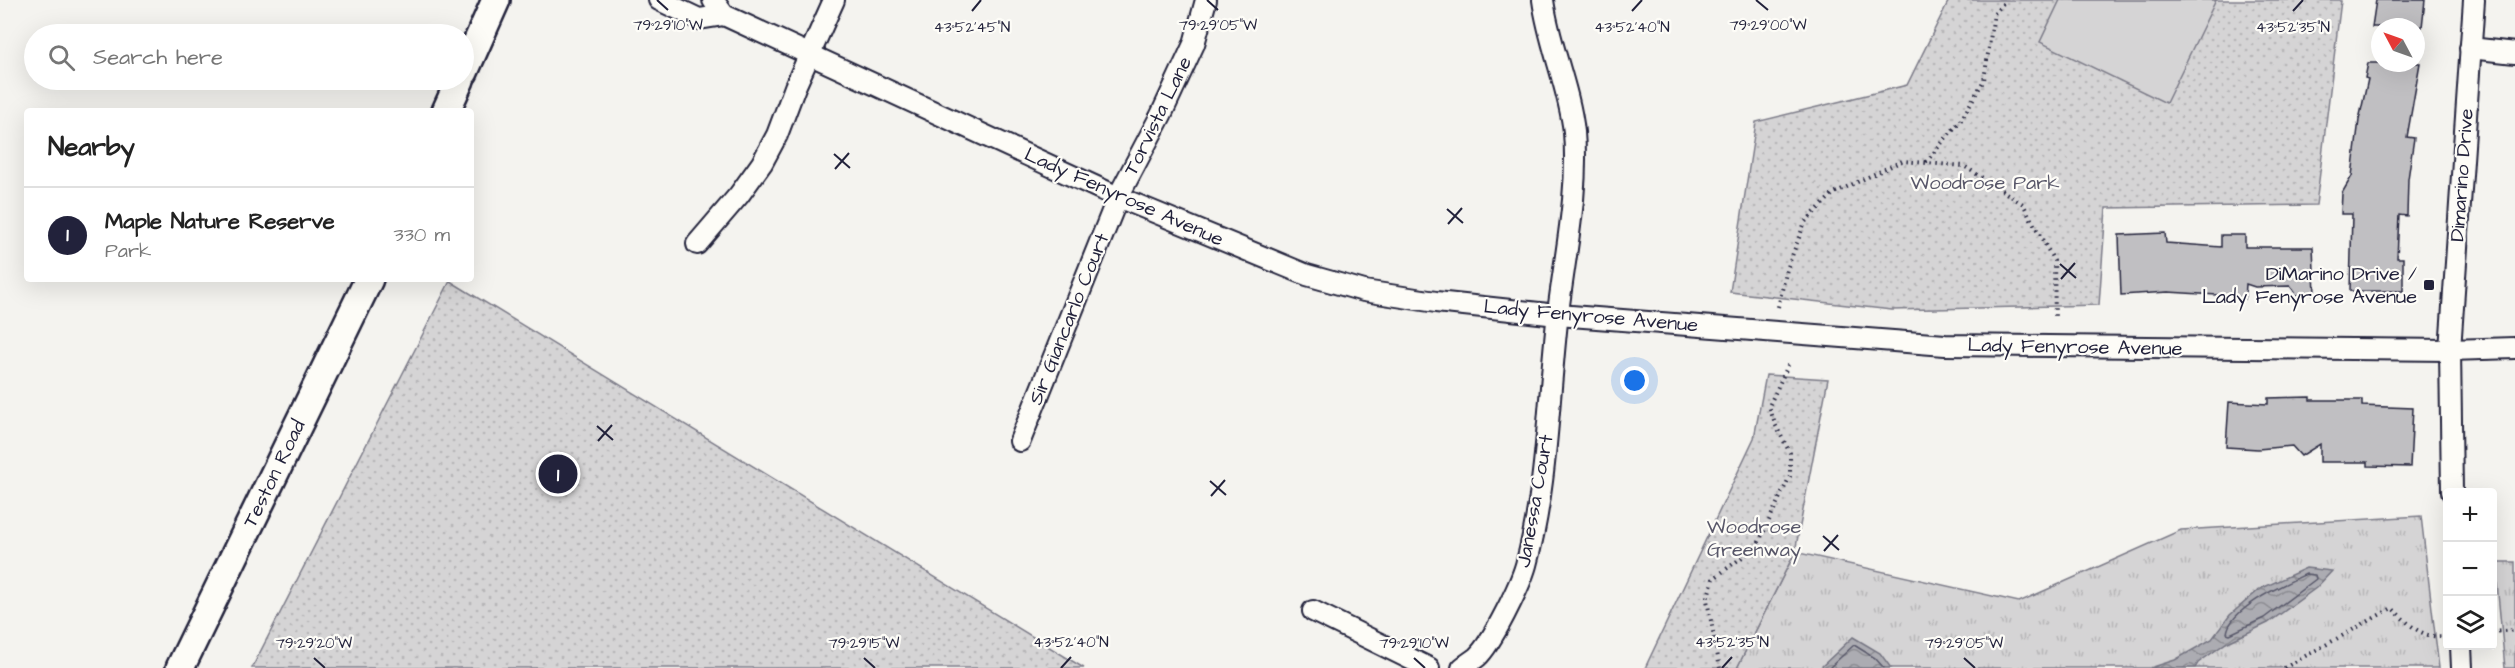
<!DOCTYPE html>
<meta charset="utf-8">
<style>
:root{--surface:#fff;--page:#f2f2f2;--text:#222;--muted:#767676;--line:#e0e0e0;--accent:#22223b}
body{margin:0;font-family:"Architects Daughter",sans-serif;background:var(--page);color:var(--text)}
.controls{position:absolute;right:18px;bottom:18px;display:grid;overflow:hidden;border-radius:6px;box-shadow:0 6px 24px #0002}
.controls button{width:54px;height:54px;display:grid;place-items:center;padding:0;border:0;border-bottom:2px solid var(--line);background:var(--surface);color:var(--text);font:30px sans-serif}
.compass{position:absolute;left:2371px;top:18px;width:54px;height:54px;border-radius:50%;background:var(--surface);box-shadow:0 6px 24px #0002;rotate:311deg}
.you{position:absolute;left:1635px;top:381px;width:21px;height:21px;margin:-15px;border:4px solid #fff;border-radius:50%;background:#1a73e8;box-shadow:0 0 0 9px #1a73e833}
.badge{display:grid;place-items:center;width:39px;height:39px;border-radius:50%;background:var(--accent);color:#fff;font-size:20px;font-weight:700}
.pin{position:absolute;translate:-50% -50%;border:3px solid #fff;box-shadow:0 2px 6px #0006}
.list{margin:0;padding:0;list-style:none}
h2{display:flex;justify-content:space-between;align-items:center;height:78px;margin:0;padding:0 24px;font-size:26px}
h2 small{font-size:20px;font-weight:400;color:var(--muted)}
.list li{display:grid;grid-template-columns:39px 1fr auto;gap:18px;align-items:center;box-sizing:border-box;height:96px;padding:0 24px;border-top:2px solid var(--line)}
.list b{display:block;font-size:22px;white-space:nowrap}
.list p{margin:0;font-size:20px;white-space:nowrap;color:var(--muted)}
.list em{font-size:20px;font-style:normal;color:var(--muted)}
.icon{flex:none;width:33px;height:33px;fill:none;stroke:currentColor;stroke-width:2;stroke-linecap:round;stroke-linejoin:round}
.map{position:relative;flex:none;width:2515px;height:668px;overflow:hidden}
.search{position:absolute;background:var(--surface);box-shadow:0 6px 24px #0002;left:24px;top:24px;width:450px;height:66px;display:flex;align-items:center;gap:15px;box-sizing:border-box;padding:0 21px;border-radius:33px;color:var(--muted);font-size:22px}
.panel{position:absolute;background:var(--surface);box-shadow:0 6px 24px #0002;left:24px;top:108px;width:450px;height:174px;border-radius:6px}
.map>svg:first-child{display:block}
.grass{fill:url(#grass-tufts);stroke:#7c7b88;stroke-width:1.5}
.park{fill:url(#park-dots);stroke:#7c7b88;stroke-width:1.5}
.garden{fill:#d5d4d5;stroke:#7c7b88;stroke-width:1.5}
.water{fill:url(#water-waves);stroke:#757582;stroke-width:1.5}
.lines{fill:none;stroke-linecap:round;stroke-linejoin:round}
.shore{stroke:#59596b;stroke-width:1.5}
.building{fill:#c0bfc2;stroke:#22223b;stroke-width:1.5}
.minor-casing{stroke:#22223b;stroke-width:24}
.secondary-casing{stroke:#22223b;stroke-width:32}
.path{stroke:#22223b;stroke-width:4;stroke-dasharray:1.5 4.5;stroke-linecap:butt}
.minor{stroke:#fdfcf7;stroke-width:20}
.secondary{stroke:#fdfcf7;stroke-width:27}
.ticks{fill:none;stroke:#22223b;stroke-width:2}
.poi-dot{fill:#22223b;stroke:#fdfcf7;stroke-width:2}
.labels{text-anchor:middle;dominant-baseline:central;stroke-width:4.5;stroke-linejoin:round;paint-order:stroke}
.street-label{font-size:20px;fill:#22223b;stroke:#fdfcf7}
.park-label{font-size:20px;fill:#585769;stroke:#fdfcf7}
.poi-label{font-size:20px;fill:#22223b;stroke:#fdfcf7;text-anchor:end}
.ticks-label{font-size:15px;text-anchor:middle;fill:#22223b;stroke:#fdfcf7;stroke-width:4.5;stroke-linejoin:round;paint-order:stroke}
</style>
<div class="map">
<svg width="2515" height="668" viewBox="0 0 2515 668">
<defs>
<pattern id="grass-tufts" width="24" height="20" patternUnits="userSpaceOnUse" patternTransform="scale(1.5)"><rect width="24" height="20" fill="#d5d4d5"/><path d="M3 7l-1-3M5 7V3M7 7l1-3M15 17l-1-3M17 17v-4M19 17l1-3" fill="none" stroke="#b7b6b8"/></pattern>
<pattern id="park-dots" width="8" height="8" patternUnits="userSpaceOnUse" patternTransform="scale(1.5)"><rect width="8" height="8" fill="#d5d4d5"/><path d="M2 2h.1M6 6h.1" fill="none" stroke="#b7b6b8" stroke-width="1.8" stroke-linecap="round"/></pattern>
<pattern id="water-waves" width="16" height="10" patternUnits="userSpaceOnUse" patternTransform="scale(1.5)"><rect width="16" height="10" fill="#acacb2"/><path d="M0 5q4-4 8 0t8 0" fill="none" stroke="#8c8c92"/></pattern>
</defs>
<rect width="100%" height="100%" fill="#f4f3ef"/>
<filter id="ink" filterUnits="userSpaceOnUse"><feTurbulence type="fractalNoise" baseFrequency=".0167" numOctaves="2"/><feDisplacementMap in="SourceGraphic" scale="12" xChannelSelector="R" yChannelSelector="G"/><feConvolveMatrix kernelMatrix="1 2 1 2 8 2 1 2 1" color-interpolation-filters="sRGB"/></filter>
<g filter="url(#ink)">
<g class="grass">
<polygon points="2421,516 2439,668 1737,668 1795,552 2019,602 2181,530"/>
<polygon points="2495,562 2515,562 2515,668 2505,668"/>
</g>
<g class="park">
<polygon points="1949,0 2341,0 2316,205 2106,208 2099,305 1892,310 1730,292 1756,122 1907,85"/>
<polygon points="450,281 1082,667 1084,668 252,668"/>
<polygon points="1766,375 1828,379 1795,552 1737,668 1645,668 1754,438"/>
</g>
<polygon class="garden" points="2060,0 2216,0 2166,103 2040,42"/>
<g class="water">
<polygon points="2306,568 2332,571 2316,588 2268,623 2226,643 2198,663 2195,668 2150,668 2175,660 2212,639 2230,615 2260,589"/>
<polygon points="1853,637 1880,653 1891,668 1820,668"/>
</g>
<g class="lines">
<g class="shore">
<path d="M2306,574L2315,575L2316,579L2264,618L2230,634L2227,633C2230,608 2285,584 2306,574Z"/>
<polyline points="1829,668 1854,645 1875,658 1884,668"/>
</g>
</g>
<g class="building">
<polygon points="2376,0 2425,0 2422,27 2372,27"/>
<polygon points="2368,63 2420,63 2407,137 2414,138 2408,179 2407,216 2399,215 2397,258 2403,258 2403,291 2350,291 2352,214 2341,214 2342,193 2352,176 2359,120 2368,79 2365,78"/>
<polygon points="2165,233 2166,243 2221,247 2221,235 2245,235 2245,247 2313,247 2315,294 2297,295 2290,286 2255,287 2246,284 2245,299 2234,296 2168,292 2121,295 2119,235"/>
<polygon points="2310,397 2310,400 2362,400 2362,406 2413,408 2410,467 2368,466 2368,462 2320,462 2320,444 2301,456 2292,446 2258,449 2226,447 2229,402 2268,404 2268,398"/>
</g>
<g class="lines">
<defs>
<g id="minor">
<polyline points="659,0 699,19 724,15"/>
<polyline points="713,0 724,15 1118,197 1307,275 1364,291 1436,302 1558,315 1945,345 2450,350 2515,348"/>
<polyline points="2470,48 2515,53"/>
<polyline points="697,244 739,195 762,163 777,135 795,87 834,0"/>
<polyline points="1020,441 1118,197 1161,115 1194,44 1206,0"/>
<polyline points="2452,492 2450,350 2474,0"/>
<polyline points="1313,611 1429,668"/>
<polyline points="2461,646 2462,668"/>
<path d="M1462,668C1467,664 1472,661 1477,657C1492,643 1520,586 1526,565C1548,484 1548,397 1558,313C1565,254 1579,192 1574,132C1569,87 1549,45 1543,0"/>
</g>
<g id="secondary">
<polyline points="464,72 496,0"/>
<polyline points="446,111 460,80"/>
<path id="s1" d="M180,668L369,279"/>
</g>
</defs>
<use href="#minor" class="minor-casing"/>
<use href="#secondary" class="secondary-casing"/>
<g class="path">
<polyline points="1926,162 1961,120 1984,80 1994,14 2006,0"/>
<polyline points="1778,307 1787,269 1805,222 1834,193 1902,161 1964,166 2023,204 2054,261 2055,320"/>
<polyline points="2492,632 2515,630"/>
<polyline points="1720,668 1707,600 1713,579 1757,546 1790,476 1790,453 1775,424 1769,406 1790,361"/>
<path d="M2284,668L2392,608C2407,622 2421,639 2443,636"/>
</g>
<use href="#minor" class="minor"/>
<use href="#secondary" class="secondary"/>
</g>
</g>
<path class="ticks" d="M657,0L668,10M1207,0L1218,10M1756,0L1768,10M972,11L981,0M1632,11L1642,0M2293,11L2303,0M834,154L850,168M835,169L849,153M1447,209L1463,223M1448,224L1462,208M2060,264L2076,278M2061,279L2075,263M597,426L613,440M598,441L612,425M1210,481L1226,495M1211,496L1225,480M1823,536L1839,550M1824,551L1838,535M314,658L325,668M864,658L875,668M1414,658L1425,668M1964,658L1975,668M1061,668L1071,657M1722,668L1732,657"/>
<rect class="poi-dot" x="2423" y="279" width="12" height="12" rx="3"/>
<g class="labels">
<g class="street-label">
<text transform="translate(1158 116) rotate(-64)">Torvista Lane</text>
<text transform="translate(2462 175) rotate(-86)">Dimarino Drive</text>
<text transform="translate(1124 197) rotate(24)">Lady Fenyrose Avenue</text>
<text transform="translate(1591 316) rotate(5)">Lady Fenyrose Avenue</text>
<text transform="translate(1069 319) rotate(-68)">Sir Giancarlo Court</text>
<text transform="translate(2075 347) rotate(1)">Lady Fenyrose Avenue</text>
<text stroke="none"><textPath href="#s1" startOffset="216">Teston Road</textPath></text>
<text transform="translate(1535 501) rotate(-80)">Janessa Court</text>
</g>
<g class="park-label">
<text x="1985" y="183">Woodrose Park</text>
<text x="1754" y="527">Woodrose<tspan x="1754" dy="23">Greenway</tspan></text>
</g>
<g class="poi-label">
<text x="2417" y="274">DiMarino Drive /<tspan x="2417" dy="23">Lady Fenyrose Avenue</tspan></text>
</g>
</g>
<g class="ticks-label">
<text x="668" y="30">79°29'10"W</text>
<text x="1218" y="30">79°29'05"W</text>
<text x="1768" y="30">79°29'00"W</text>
<text x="972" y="32">43°52'45"N</text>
<text x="1632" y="32">43°52'40"N</text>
<text x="2293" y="32">43°52'35"N</text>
<text x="1071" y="647">43°52'40"N</text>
<text x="1732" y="647">43°52'35"N</text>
<text x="314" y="648">79°29'20"W</text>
<text x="864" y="648">79°29'15"W</text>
<text x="1414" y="648">79°29'10"W</text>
<text x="1964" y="648">79°29'05"W</text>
</g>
</svg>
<div class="controls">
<button>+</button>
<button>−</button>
<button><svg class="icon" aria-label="layers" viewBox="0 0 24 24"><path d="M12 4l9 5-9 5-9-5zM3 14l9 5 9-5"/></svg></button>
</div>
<svg class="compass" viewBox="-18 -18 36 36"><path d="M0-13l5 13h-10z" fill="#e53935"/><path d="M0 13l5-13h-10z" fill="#767676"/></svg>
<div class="you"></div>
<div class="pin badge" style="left:558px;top:474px">1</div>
<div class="search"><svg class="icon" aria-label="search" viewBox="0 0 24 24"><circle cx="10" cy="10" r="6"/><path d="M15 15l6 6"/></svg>Search here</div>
<section class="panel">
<h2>Nearby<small></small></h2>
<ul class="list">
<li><span class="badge">1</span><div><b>Maple Nature Reserve</b><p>Park</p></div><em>330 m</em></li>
</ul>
</section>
</div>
